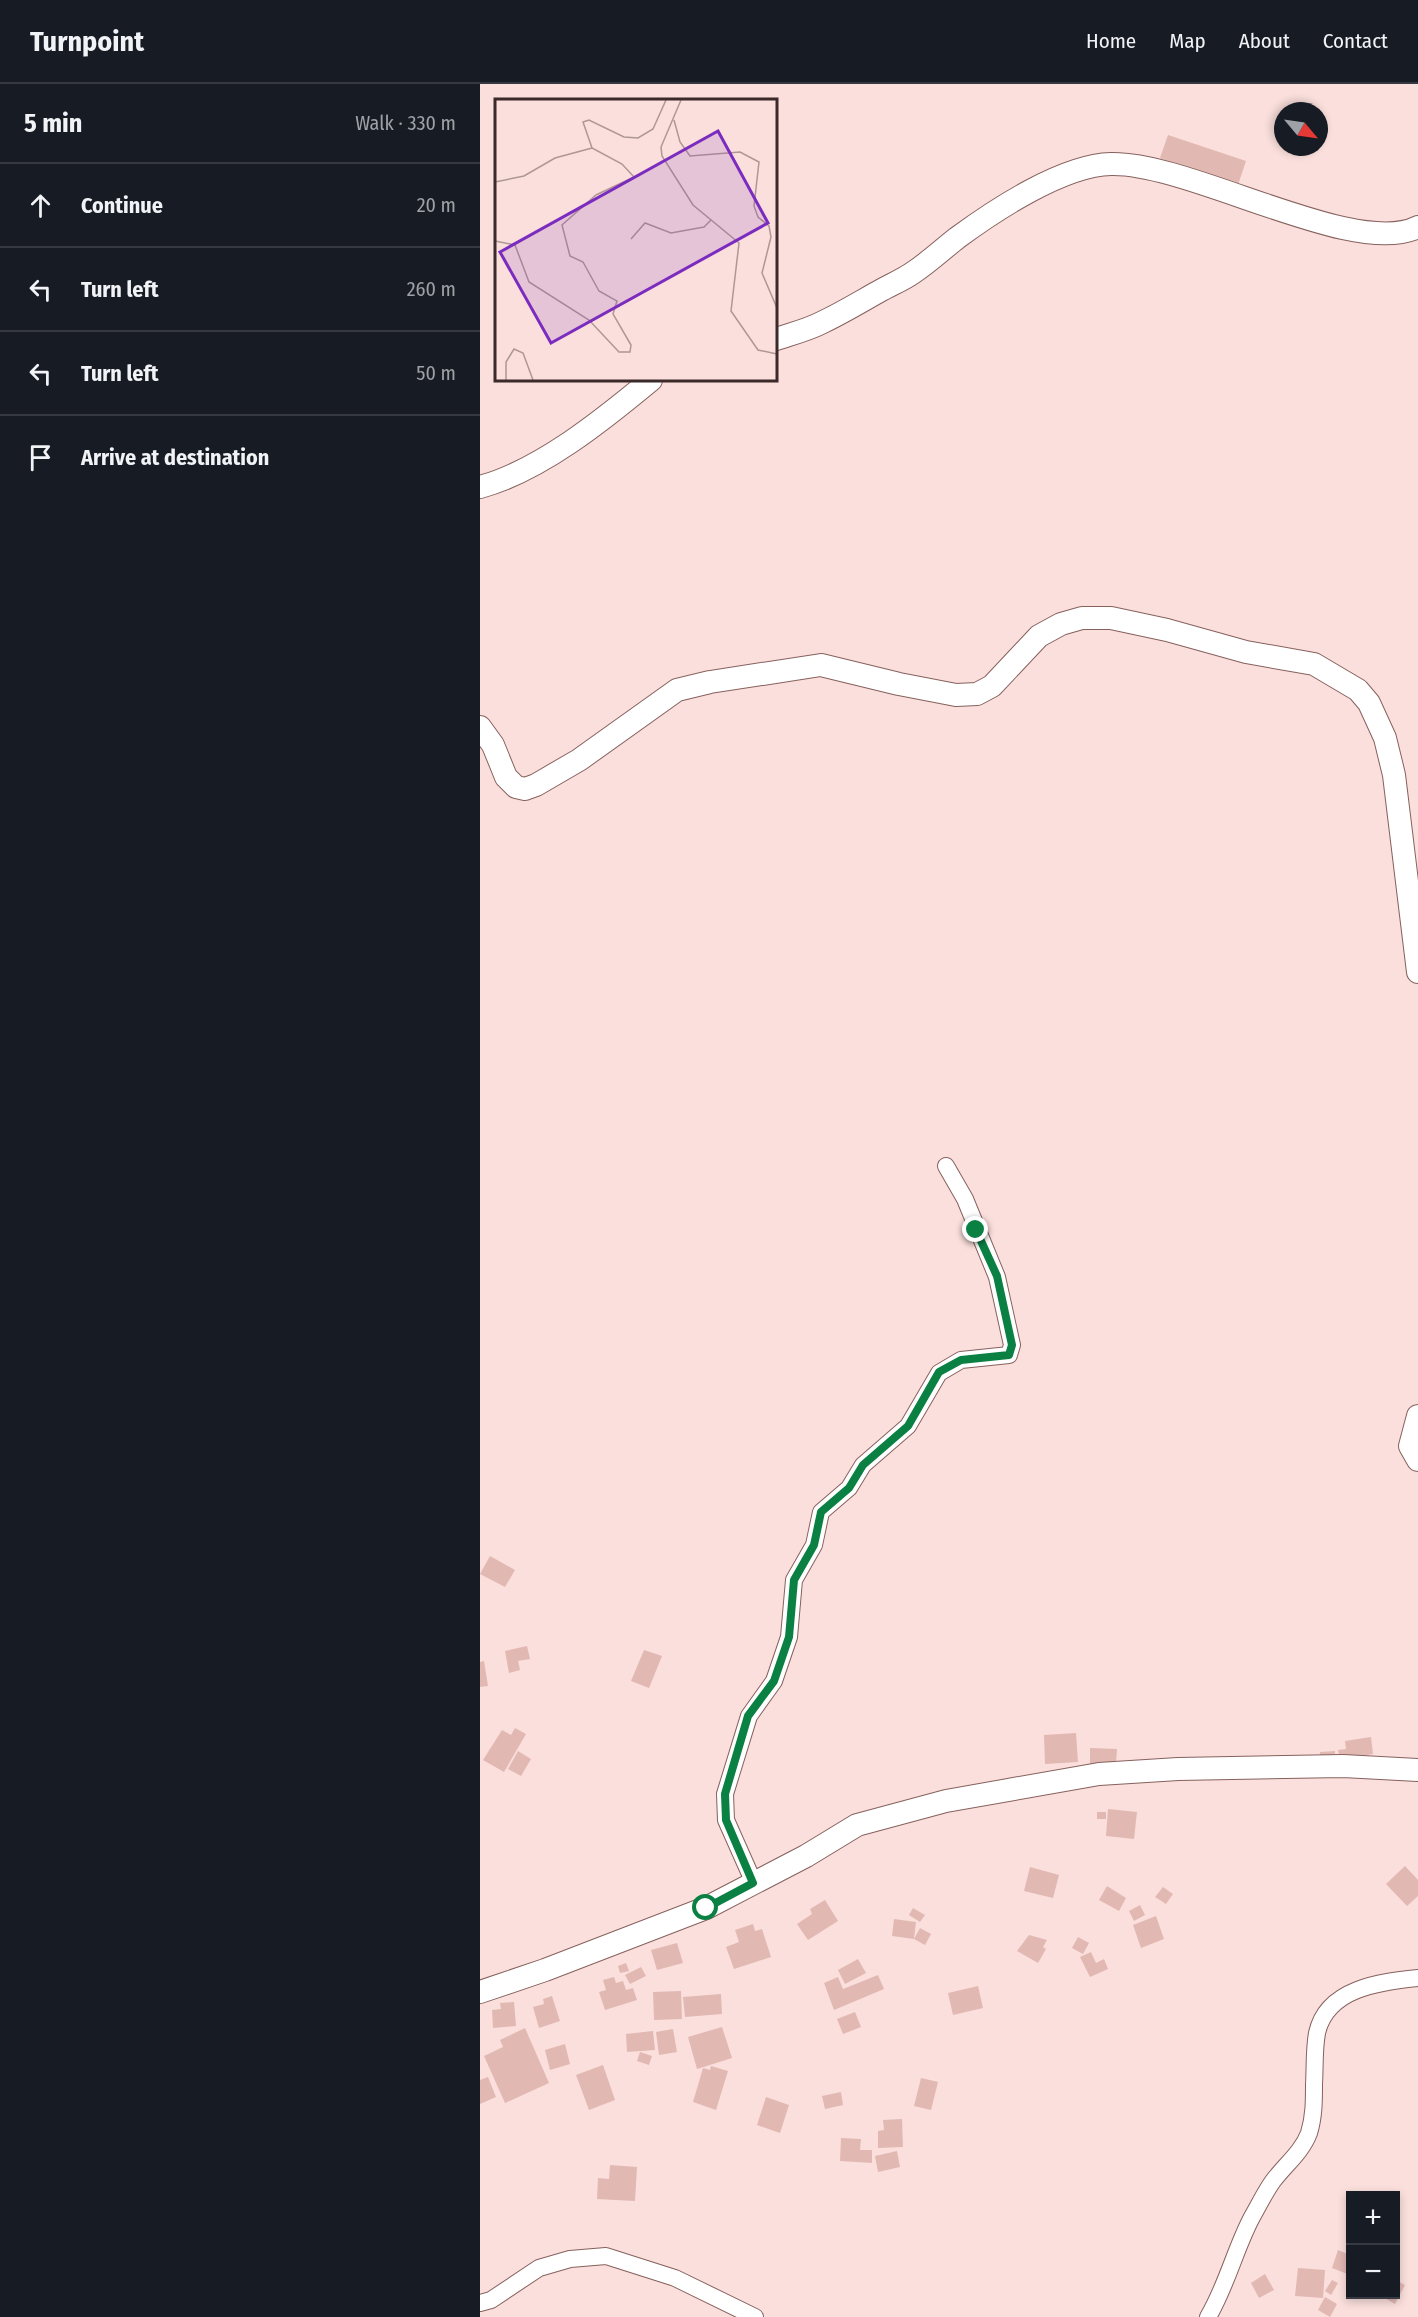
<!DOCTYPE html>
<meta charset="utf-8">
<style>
:root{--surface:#171b24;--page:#242831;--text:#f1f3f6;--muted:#9ea1a6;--line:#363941}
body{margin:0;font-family:"Fira Sans Condensed",sans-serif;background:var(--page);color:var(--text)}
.controls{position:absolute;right:18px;bottom:18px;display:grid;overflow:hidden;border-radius:0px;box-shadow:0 3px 9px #0003}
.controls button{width:54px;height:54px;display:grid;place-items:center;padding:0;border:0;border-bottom:2px solid var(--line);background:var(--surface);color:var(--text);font:30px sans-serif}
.compass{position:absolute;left:794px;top:18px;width:54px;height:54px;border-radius:50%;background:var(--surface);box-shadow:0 3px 9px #0003;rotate:119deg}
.stop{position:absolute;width:18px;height:18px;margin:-14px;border:4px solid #0b8043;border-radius:50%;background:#fff}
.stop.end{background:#0b8043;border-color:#fff;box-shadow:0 2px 6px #0008}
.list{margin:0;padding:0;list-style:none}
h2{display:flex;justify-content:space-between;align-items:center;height:78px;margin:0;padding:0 24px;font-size:26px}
h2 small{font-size:20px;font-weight:400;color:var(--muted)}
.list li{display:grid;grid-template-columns:39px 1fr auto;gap:18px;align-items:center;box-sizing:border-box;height:84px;padding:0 24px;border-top:2px solid var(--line)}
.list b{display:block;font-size:22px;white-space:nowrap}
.list em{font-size:20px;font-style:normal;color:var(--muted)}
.icon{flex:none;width:33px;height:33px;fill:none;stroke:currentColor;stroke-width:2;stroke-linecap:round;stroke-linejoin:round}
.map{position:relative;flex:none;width:938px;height:2233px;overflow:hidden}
header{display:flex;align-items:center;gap:36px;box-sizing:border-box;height:84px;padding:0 30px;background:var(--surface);border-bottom:2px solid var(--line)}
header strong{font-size:28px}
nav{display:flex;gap:33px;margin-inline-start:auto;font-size:21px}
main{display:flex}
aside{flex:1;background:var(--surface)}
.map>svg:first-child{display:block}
.building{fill:#e2b8b3}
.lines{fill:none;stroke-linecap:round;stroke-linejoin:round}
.street-casing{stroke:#86615d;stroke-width:18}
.secondary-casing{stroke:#86615d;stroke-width:24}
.street{stroke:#fff;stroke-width:16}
.secondary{stroke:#fff;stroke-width:22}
.route{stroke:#0b8043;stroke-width:8}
.inset-road{fill:none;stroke:#ae9794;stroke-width:1.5}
.view{fill:#7b2cbf;fill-opacity:0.15;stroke:#7b2cbf;stroke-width:3}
.inset-edge{fill:none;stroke:#3b2a29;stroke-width:3}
</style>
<header>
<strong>Turnpoint</strong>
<nav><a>Home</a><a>Map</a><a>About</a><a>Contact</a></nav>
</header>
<main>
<aside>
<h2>5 min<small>Walk · 330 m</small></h2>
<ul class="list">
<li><svg class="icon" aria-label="ahead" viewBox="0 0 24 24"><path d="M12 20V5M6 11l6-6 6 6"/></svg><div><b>Continue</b></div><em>20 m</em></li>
<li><svg class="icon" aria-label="left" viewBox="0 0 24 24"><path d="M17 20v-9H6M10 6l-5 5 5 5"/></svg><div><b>Turn left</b></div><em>260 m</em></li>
<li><svg class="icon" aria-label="left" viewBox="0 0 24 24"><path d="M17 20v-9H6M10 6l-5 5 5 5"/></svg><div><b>Turn left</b></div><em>50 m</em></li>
<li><svg class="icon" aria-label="arrive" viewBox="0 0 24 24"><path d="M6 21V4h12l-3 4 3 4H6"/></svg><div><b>Arrive at destination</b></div></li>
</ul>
</aside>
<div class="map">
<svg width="938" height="2233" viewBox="0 0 938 2233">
<rect width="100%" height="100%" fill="#fadfdc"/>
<g class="building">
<polygon points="688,51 766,77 758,101 680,74"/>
<polygon points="10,1472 35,1486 25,1503 0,1490"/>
<polygon points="47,1562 50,1575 38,1577 40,1586 29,1589 25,1567"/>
<polygon points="164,1566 182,1572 169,1604 151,1597"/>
<polygon points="4,1577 8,1602 0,1603 0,1578"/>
<polygon points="35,1644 46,1650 24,1688 3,1676 22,1646 31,1651"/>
<polygon points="596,1649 598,1678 565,1680 564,1651"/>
<polygon points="891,1653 893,1670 860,1676 858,1666 866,1665 865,1657"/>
<polygon points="610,1664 637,1665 636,1680 610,1680"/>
<polygon points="38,1667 51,1675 41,1692 28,1685"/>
<polygon points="855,1667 855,1677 840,1678 840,1668"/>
<polygon points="628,1725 657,1728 654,1755 626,1752"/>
<rect x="617" y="1728" width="9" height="7"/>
<polygon points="925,1782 938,1796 938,1812 927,1822 906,1800"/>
<polygon points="550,1783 579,1791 573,1814 544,1807"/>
<polygon points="627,1802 646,1814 639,1827 619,1816"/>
<polygon points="683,1803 693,1810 686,1820 675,1813"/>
<polygon points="345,1816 358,1837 328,1856 317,1840 332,1830 330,1825"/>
<polygon points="660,1821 665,1831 654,1837 649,1827"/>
<polygon points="433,1824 445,1831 440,1838 429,1831"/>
<polygon points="676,1832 684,1855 661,1864 653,1841"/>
<polygon points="414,1835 436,1838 434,1855 412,1852"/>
<polygon points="273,1840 275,1847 282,1845 291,1873 254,1885 246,1863 259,1858 255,1846"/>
<polygon points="440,1844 451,1850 445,1861 434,1855"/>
<polygon points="549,1851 567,1856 563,1863 566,1865 558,1879 537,1867"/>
<polygon points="598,1853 609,1859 603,1870 592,1864"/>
<polygon points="197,1859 203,1879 177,1886 171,1866"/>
<polygon points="611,1868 616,1879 624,1875 628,1885 610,1893 600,1873"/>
<polygon points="378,1875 386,1889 365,1900 358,1886"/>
<polygon points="146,1879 149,1887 140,1889 138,1882"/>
<polygon points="161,1883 166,1892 150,1900 145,1891"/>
<polygon points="398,1891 404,1905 354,1926 344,1899 358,1893 363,1905"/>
<polygon points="134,1893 136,1899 143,1897 146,1906 153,1904 157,1916 125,1926 119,1908 126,1906 123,1896"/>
<polygon points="498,1902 503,1924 473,1931 468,1909"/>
<polygon points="201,1907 202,1935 174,1936 173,1908"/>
<polygon points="241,1910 242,1930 205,1933 203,1913"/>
<polygon points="72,1912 80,1937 59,1944 53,1923 64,1920 63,1915"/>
<polygon points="34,1918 36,1942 13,1944 12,1926 21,1925 20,1919"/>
<polygon points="375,1928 381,1943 363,1950 357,1935"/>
<polygon points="242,1943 252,1974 217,1985 208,1953"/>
<polygon points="45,1944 69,1999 25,2019 4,1972 23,1963 20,1956"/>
<polygon points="193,1945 197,1968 179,1971 176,1948"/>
<polygon points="173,1947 175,1966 147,1968 146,1950"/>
<polygon points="85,1960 90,1980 70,1986 65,1966"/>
<polygon points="160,1968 172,1972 169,1981 157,1977"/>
<polygon points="123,1981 135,2016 109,2026 96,1991"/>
<polygon points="231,1982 248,1987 236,2026 213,2018 223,1984 230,1986"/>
<polygon points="8,1993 16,2013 0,2020 0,1996"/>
<polygon points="441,1994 458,1998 451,2026 434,2022"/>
<polygon points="361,2008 363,2021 345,2025 342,2012"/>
<polygon points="286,2013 309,2021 300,2049 277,2041"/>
<polygon points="422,2035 423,2063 398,2064 398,2047 404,2046 403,2036"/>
<polygon points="361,2054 381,2055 380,2066 392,2066 392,2079 360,2077"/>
<polygon points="417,2067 420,2083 398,2088 395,2072"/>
<polygon points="130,2081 157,2083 155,2117 117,2115 118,2094 129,2095"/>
<polygon points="858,2166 870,2171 870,2191 852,2184"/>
<polygon points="818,2184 845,2186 843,2214 815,2212"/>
<polygon points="785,2190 794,2206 779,2214 771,2199"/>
<polygon points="852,2196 858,2199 851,2211 845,2207"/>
<polygon points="916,2196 925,2201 915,2220 898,2210 916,2210"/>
<polygon points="845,2213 857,2220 850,2233 838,2226"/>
</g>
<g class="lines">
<defs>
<g id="street">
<polyline points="274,1799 246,1736 245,1710 269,1632 294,1597 309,1553 314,1496 334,1461 341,1428 369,1404 383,1381 428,1342 459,1289 481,1276 529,1271 532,1261 517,1193 485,1115 466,1082"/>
<polyline points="0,2219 11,2216 59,2184 90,2175 126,2172 195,2194 275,2233"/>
<path d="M728,2233C747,2201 755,2165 772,2133C779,2121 785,2108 793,2097C805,2081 822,2068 829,2049C834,2033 834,2017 834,2000C835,1984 834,1965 837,1949C847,1904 900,1898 938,1894"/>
</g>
<g id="secondary">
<path d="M296,255C311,250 328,246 343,238C362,229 380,218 398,208C410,201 423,196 434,188C449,178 463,165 477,154C515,126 583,81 631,80C710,78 875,175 938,143"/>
<path d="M0,403C60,387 124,335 171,296"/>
<polyline points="0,643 13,661 26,693 36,703 45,705 56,701 99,676 197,606 230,598 341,581 419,600 476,611 497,610 512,602 559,552 581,540 602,534 631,534 687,546 766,568 834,580 878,606 889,619 905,654 914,691 938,888"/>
<polyline points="938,1332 930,1362 938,1376"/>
<polyline points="0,1908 65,1886 226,1824 326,1772 377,1741 466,1717 619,1690 698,1685 863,1682 938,1686"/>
</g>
</defs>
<use href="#street" class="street-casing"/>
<use href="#secondary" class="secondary-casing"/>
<use href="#street" class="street"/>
<use href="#secondary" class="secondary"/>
</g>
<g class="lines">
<polyline class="route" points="226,1824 273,1799 246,1736 245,1710 268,1632 294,1597 309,1553 314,1496 334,1461 341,1428 369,1404 383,1381 428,1342 459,1288 481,1276 529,1271 532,1261 517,1192 496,1146"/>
</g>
<g transform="translate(15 15)">
<rect width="282" height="282" fill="#fadfdc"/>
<path class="inset-road" d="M186,1L166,48L167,57L198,106L244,144L236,212L263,251L282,255M179,21L185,43L195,57L245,53L264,63L259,107L263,118L274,127L276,138L267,174L282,209M0,83L29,77L60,59L97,49M136,140L150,124L176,134L209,128L216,121M0,142L20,146L34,183L94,221L124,253H135L136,246L118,215L122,202L104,192L88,163L75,157L67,126L101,96L139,78L127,65L97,49L88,23L94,21L129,38L143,39L158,30L171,1M11,281V263L19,250L28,254L38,281"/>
<path class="view" d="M223,32L273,124L56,244L5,153Z"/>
<rect width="282" height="282" class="inset-edge"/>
</g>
</svg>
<div class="controls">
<button>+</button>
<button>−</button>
</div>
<svg class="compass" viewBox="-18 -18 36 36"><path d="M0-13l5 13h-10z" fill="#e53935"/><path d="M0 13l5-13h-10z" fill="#9ea1a6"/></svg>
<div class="stop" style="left:226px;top:1824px"></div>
<div class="stop end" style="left:496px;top:1146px"></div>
</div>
</main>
